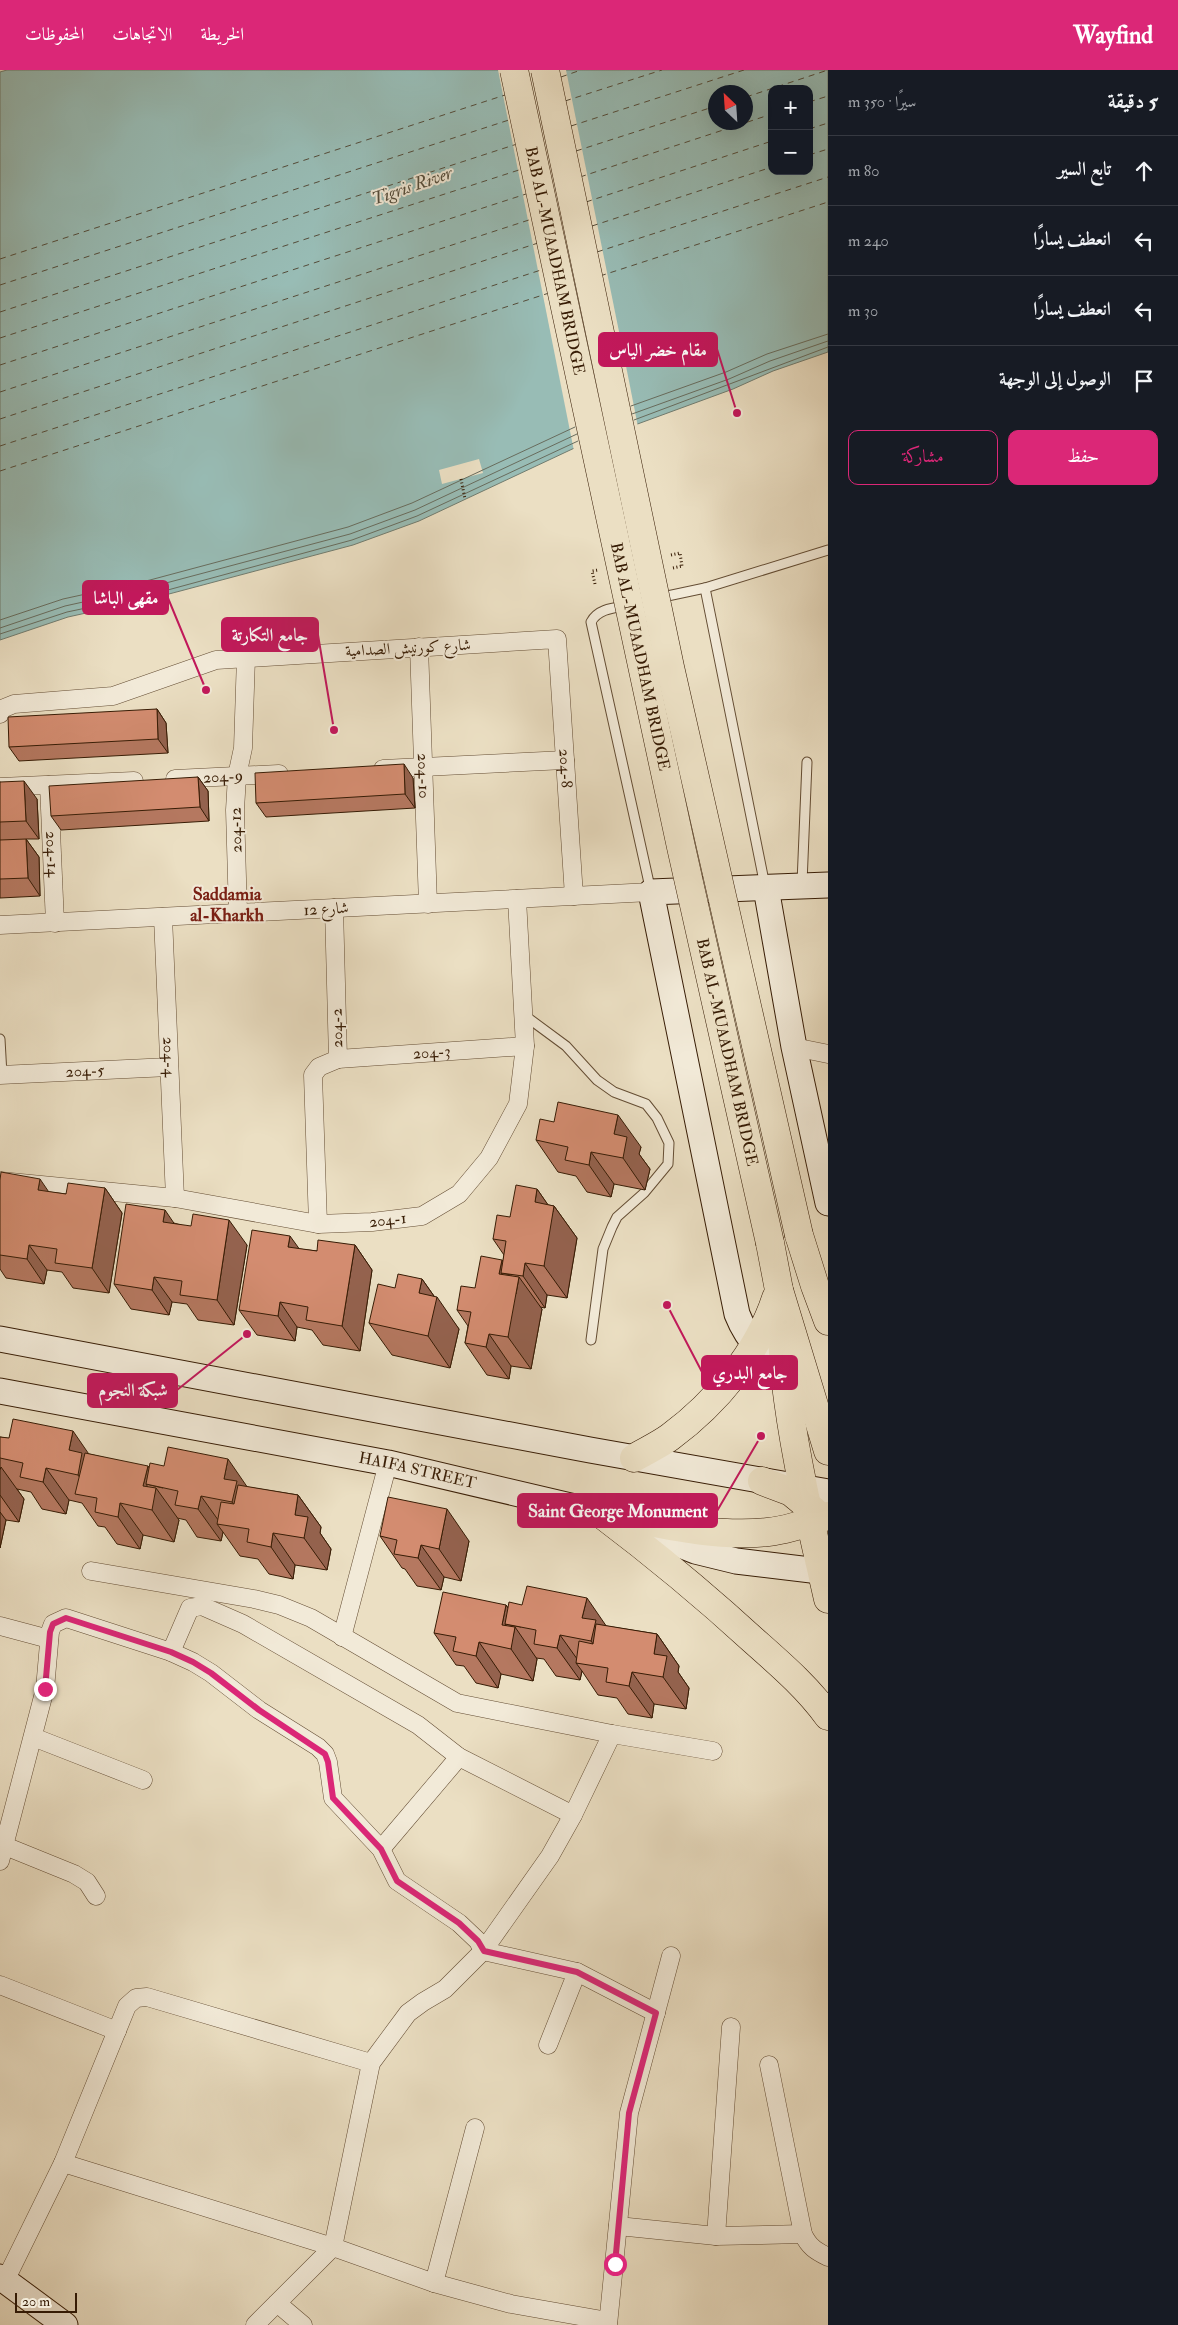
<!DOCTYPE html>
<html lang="ar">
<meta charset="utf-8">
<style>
:root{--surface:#171b24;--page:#20242c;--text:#f1f3f6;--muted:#9ea1a6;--line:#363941;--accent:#db2777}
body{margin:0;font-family:"IM FELL Double Pica",Amiri,serif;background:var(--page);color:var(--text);direction:rtl}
.controls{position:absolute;right:15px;top:15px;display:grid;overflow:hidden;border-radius:10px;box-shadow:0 5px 20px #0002}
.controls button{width:45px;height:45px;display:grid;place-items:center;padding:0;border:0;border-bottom:1px solid var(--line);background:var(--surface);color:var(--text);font:25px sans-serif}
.compass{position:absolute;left:708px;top:15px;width:45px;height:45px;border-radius:50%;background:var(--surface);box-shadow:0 5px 20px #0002;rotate:335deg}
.scale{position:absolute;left:15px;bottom:12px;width:62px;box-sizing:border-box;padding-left:5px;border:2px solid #371c05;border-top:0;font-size:14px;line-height:18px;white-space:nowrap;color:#371c05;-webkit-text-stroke:4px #f2ead8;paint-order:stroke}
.stop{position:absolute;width:15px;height:15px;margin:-11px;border:4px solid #db2777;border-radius:50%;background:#fff}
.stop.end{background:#db2777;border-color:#fff;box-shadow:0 1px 5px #0008}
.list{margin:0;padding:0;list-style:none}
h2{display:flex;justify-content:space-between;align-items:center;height:65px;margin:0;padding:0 20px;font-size:21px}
h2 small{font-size:16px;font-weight:400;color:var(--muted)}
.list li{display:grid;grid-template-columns:32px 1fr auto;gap:15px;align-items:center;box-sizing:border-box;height:70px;padding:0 20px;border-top:1px solid var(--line)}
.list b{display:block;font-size:19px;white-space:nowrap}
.list em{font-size:16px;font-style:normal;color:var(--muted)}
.actions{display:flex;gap:10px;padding:15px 20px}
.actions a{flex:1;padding:11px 0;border:1px solid var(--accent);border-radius:10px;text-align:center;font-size:18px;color:var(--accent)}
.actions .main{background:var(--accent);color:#fff}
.icon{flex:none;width:28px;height:28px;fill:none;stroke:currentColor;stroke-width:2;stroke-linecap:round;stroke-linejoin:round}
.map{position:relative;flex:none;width:828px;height:2255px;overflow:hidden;direction:ltr}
header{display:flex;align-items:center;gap:30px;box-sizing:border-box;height:70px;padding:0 25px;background:var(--accent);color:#fff}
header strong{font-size:24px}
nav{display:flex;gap:28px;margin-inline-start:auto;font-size:18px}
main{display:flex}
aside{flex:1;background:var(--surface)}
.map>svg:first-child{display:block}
.water{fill:#98bcb5;stroke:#717c6f;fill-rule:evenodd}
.pier{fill:#ebdfc3}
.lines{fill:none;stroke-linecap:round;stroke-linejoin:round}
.shore{stroke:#686c5d;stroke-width:1}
.ferry{stroke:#544c3a;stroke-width:1;stroke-dasharray:6 5;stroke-linecap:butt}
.lane-casing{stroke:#644d34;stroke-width:11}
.street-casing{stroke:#644d34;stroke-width:19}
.secondary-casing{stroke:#371c05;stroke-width:27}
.primary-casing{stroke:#371c05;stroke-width:29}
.path{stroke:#371c05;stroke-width:3;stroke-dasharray:1 2.5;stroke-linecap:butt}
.lane{stroke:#f2ead8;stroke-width:9}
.street{stroke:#f2ead8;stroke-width:18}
.secondary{stroke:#f2ead8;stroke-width:25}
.primary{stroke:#ebdfc3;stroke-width:28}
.primary-bridge-casing{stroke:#371c05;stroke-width:29;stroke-linecap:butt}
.path-bridge{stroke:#371c05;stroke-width:3;stroke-dasharray:1 2.5;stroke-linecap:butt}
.primary-bridge{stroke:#ebdfc3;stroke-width:28}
.wall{fill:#b57860;stroke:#371c05}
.shaded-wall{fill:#94624e;stroke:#371c05}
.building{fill:#d38c70;stroke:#371c05}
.route{stroke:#db2777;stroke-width:6}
.labels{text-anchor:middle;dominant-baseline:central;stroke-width:4;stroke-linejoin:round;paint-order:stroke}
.street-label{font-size:16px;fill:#371c05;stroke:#f2ead8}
.water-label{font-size:18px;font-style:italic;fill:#544c3a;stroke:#f2ead8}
.neighbourhood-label{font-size:18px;font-weight:bold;fill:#7a1f14;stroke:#f2ead8}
.leader{fill:none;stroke:#c2185b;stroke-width:2}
.callout-dot{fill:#c2185b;stroke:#f2ead8;stroke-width:2}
.callout{fill:#c2185b;stroke:#c2185b;stroke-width:2}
.callout-label{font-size:18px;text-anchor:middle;font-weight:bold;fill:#fff}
</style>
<header>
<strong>Wayfind</strong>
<nav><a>الخريطة</a><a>الاتجاهات</a><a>المحفوظات</a></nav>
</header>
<main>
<aside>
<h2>5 دقيقة<small>سيرًا · 350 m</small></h2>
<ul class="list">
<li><svg class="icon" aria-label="ahead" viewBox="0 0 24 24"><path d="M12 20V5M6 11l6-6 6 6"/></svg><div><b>تابع السير</b></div><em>80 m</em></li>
<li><svg class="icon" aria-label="left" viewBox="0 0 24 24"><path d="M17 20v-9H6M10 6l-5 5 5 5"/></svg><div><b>انعطف يسارًا</b></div><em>240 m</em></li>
<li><svg class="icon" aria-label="left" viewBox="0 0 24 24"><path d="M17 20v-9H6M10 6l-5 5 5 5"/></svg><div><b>انعطف يسارًا</b></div><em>30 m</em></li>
<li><svg class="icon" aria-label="arrive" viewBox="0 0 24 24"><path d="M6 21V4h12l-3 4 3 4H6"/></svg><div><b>الوصول إلى الوجهة</b></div></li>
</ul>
<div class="actions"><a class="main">حفظ</a><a>مشاركة</a></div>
</aside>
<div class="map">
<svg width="828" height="2255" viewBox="0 0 828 2255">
<rect width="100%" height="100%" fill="#ebdfc3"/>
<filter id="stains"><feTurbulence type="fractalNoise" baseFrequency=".004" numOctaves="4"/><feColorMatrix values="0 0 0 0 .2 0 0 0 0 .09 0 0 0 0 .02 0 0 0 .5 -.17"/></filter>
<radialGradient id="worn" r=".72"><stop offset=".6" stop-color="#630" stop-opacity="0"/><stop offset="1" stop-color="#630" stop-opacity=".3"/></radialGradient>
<path class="water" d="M7,0H828V282L773,301L733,319L583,374L419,451L353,475L154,528L68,547L0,570V2ZM772,19H809V101H772ZM716,22H746V52H716Z"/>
<g class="pier">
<polygon points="498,0 566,0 628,306 638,357 574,381"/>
<polygon points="479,389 483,403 442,414 439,400"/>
</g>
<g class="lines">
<g class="shore">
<polyline points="631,336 726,302 767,284 828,264"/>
<polyline points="632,344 729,309 770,291 828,271"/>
<polyline points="634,350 828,277"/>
<polyline points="0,550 63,529 150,510 348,457 412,433 575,357"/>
<polyline points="0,558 65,536 151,517 350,464 415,440 577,364"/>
<polyline points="0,564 67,542 153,524 352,470 417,446 578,371"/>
</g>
<g class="ferry">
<polyline points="561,7 581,0"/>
<polyline points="746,27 828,0"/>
<polyline points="565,31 662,0"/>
<polyline points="809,32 828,26"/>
<polyline points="571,56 744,0"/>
<polyline points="809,59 828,53"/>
<polyline points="576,81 716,36"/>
<polyline points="809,85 828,79"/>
<polyline points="580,107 772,44"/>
<polyline points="586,132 772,71"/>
<polyline points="592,156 772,97"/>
<polyline points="597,182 828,107"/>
<polyline points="0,189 505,25"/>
<polyline points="600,206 828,132"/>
<polyline points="0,215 512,49"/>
<polyline points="0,242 517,74"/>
<polyline points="0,268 522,99"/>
<polyline points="0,295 526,124"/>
<polyline points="0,322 532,149"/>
<polyline points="0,349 538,173"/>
<polyline points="0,376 544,199"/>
<polyline points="0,401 549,223"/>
</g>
<defs>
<g id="lane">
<polyline points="705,518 828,480"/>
<polyline points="658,528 705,518 765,816"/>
<path d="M626,536C613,538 598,539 591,552L651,822"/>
<polyline points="802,813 807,692"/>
<polyline points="524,945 566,976 597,1010 614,1022 646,1034 657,1048 669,1073 668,1094 644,1123 617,1147 612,1157 603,1179 591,1270"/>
<polyline points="0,969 2,1005"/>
</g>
<g id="street">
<path id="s1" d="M419,577L428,834"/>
<path id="s2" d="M0,644L2,639L14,634L113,626L216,590L557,569L574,826"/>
<polyline points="383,699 565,690"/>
<path id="s3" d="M175,709L279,704"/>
<path id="s4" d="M49,715L55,853"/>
<polyline points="0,717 134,711"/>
<polyline points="238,843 235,740 237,706 243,678 246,587"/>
<path id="s5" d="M163,847L175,1128"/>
<polyline points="0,855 651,822"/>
<polyline points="794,977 828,984"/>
<path id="s6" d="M338,989L525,976"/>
<path id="s7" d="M0,1005L169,997"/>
<path id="s8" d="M0,1111L175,1128L318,1154L372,1152L422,1146L459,1124L489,1088L518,1034L525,976L517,829"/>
<polyline points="318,1154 313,1005 319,997 338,989 334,838"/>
<polyline points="91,1501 254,1529 279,1535 311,1548 457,1633 612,1664"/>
<polyline points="0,1556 49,1569"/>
<polyline points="342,1567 388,1393"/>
<polyline points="171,1582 190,1538 202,1536 243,1554 418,1655 459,1687 573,1745"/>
<polyline points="33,1667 143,1710"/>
<polyline points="5,1776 74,1804 87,1812 96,1826"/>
<polyline points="381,1779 459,1687"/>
<polyline points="0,1791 45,1619 50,1562 53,1554 66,1548 171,1582 193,1592 211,1603 259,1640 318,1677 325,1684 328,1692 333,1728 381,1779 397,1811 459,1853 478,1871 483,1881 577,1902 656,1943"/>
<polyline points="0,1915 117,1961"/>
<polyline points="548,1975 577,1902"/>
<path d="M769,1995L803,2164C809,2177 816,2181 828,2187"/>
<polyline points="63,2093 333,2177 434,2213 511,2234 608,2251"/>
<polyline points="618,2156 716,2166 803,2164"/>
<polyline points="716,2166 731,1957"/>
<polyline points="5,2211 63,2093 127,1936 136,1928 147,1927 371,1993"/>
<polyline points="434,2213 475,2058"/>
<polyline points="277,2233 303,2255"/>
<polyline points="255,2255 333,2177 371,1993 408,1943 423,1932 445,1919 483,1881 550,1786 573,1745 612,1664 713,1681"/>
<polyline points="608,2255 629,2043 671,1886"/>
</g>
<g id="secondary">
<polyline points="766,818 794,977 828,1133"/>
<polyline points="0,1269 590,1380 828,1422"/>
<path d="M797,1308C770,1295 748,1272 737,1244L651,822L828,815"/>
<path id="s9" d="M0,1321L388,1393L600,1443L695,1481L736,1491L828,1502"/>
<polyline points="0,2207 65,2255"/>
</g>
<g id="primary">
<polyline points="799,1165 815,1216 828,1251"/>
<polyline points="770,1173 779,1220 828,1381"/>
<path d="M779,1220C781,1257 783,1294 788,1330C797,1397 813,1463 828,1529"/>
<path d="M634,1388C646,1381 659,1375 670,1367C716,1333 758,1283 776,1228"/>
<polyline points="762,1411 791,1422 814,1441"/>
<path d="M600,1443C653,1483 704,1525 753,1570C780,1594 807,1617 828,1646"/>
<path d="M604,1443C657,1453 713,1468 768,1462C788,1460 808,1453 827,1446"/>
</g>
</defs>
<use href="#lane" class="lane-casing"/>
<use href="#street" class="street-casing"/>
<use href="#secondary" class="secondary-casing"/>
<use href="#primary" class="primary-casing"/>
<g class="path">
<polyline points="461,409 465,429"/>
<polyline points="671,485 680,483 682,496"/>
<polyline points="595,514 592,501 598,500"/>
</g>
<use href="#lane" class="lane"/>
<use href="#street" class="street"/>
<use href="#secondary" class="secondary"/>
<use href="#primary" class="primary"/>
<defs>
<g id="primary-bridge">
<path id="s10" d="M514,0L681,777L770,1173"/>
<polyline points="545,0 670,597 799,1165"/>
</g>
</defs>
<use href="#primary-bridge" class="primary-bridge-casing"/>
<polyline class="path-bridge" points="673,498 682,496"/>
<use href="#primary-bridge" class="primary-bridge"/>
</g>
<g class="wall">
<polygon points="157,639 166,653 168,683 19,691 9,677"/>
<polygon points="198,707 208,721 209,751 61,760 51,746"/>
<polygon points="413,708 415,738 266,747 256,733"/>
<polygon points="0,712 37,729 39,769 26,769 39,787 40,826 0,828"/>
<polygon points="536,1070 641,1077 639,1084 650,1099 645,1120 614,1114 611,1127 587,1122 576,1106 558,1102"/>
<polygon points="0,1110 49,1122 66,1124 105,1118 122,1143 109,1223 73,1218 62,1202 47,1200 44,1214 6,1208 0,1199"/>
<polygon points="537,1119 548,1135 554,1136 577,1168 567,1228 547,1225 545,1238 540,1237 542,1239 531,1299 511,1296 509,1309 487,1305 465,1273 468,1256 457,1240 475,1218 503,1191 504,1185 493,1169 510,1147"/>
<polygon points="174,1153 247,1175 234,1255 198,1250 187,1234 172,1232 169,1245 131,1239 114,1214"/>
<polygon points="355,1175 372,1200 360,1281 323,1275 312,1260 297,1257 295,1271 257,1265 239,1240 299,1179 317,1181"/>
<polygon points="422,1209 434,1226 459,1259 450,1298 392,1285 369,1253 395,1218"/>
<polygon points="0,1367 89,1384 149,1398 247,1417 298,1425 321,1457 320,1463 331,1479 327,1500 295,1495 293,1509 269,1504 258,1489 240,1486 223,1462 221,1471 197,1467 186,1450 177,1448 179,1450 174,1472 143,1465 140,1479 117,1474 105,1457 98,1456 82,1433 69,1430 66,1444 42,1439 31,1422 17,1419 24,1429 19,1452 6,1450 0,1478"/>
<polygon points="380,1466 469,1471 461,1511 444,1507 441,1520 417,1516 405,1499 402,1498"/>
<polygon points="506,1535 508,1538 606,1556 657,1564 679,1596 678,1602 689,1618 686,1639 654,1634 652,1648 628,1644 617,1628 598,1625 582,1601 580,1610 556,1606 544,1589 536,1588 537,1589 533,1611 501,1604 498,1618 476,1613 464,1596 456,1595 434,1563"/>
</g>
<g class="shaded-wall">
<polygon points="157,639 166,653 168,683 158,669"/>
<polygon points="404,694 413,708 415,738 405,724"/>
<polygon points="198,707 208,721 209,751 200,737"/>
<polygon points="24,711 37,729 39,769 26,751"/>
<polygon points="26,769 39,787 40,826 28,808"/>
<polygon points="618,1045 641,1077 639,1084 650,1099 645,1120 623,1088 614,1064"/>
<polygon points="591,1082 614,1114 611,1127 589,1095"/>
<polygon points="40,1109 57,1134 38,1120"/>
<polygon points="105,1118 122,1143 109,1223 92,1198"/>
<polygon points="537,1119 553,1142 554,1136 577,1168 567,1228 544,1196 535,1132"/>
<polygon points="165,1140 182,1165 163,1152"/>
<polygon points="229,1150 247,1175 234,1255 217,1230"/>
<polygon points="290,1166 308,1191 288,1177"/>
<polygon points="29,1175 47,1200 44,1214 27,1189"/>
<polygon points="355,1175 372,1200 360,1281 342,1256"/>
<polygon points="502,1190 512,1205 501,1203 516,1224 519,1207 542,1239 531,1299 508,1267 499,1204"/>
<polygon points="525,1193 547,1225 545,1238 523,1206"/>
<polygon points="154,1207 172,1232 169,1245 152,1220"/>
<polygon points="422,1209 436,1229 437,1227 459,1259 450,1298 428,1266 419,1223"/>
<polygon points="280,1232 297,1257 295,1271 278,1246"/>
<polygon points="489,1264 511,1296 509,1309 486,1277"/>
<polygon points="73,1361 95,1393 94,1428 78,1405 69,1380"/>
<polygon points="228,1389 250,1421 255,1464 232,1432 224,1409"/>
<polygon points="148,1396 163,1418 146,1414 154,1427 156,1418 179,1450 174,1472 152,1440 143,1416"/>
<polygon points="1,1397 24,1429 19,1452 0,1425 0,1400"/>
<polygon points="46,1398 69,1430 66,1444 43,1412"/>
<polygon points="298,1425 321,1457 320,1463 331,1479 327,1500 304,1468 295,1445"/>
<polygon points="201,1426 221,1454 217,1454 223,1462 221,1471 198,1439"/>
<polygon points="120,1433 143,1465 140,1479 118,1447"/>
<polygon points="447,1439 469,1471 461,1511 439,1479"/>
<polygon points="0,1442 6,1450 0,1478"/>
<polygon points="273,1463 295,1495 293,1509 271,1477"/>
<polygon points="421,1475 444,1507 441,1520 418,1488"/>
<polygon points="587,1528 609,1560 614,1603 591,1571 582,1548"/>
<polygon points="506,1535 521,1557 505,1554 513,1566 515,1557 537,1589 533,1611 511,1579 502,1555"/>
<polygon points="657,1564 679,1596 678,1602 689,1618 686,1639 663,1607 654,1584"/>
<polygon points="560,1565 580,1593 576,1593 582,1601 580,1610 557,1578"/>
<polygon points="479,1572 501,1604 498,1618 476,1586"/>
<polygon points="632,1602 654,1634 652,1648 629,1616"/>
</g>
<g class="building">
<polygon points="157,639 158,669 9,677 8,647"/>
<polygon points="404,694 405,724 256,733 255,703"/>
<polygon points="198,707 200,737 51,746 49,716"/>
<polygon points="24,711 26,751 0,752 0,712"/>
<polygon points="26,769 28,808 0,809 0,770"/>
<polygon points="558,1032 618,1045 614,1064 627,1067 623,1088 591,1082 589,1095 565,1090 568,1077 536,1070 540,1049 554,1052"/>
<polygon points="1,1102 40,1109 38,1120 66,1124 68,1113 105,1118 92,1198 55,1193 57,1179 29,1175 27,1189 0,1185 0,1110"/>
<polygon points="516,1115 537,1119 535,1132 554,1136 544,1196 525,1193 523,1206 501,1203 506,1171 493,1169 497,1145 510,1147"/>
<polygon points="126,1134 165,1140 163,1152 191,1156 193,1144 229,1150 217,1230 180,1225 182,1211 154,1207 152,1220 114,1214"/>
<polygon points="252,1160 290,1166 288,1177 317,1181 318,1170 355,1175 342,1256 306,1250 308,1237 280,1232 278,1246 239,1240"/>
<polygon points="481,1186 502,1190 499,1204 519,1207 508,1267 489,1264 486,1277 465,1273 471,1242 457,1240 461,1216 475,1218"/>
<polygon points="398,1204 422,1209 419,1223 437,1227 428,1266 369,1253 378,1214 395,1218"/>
<polygon points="13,1349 73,1361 69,1380 82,1383 78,1405 46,1398 43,1412 20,1407 23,1393 0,1388 0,1367 9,1368"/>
<polygon points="168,1377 228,1389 224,1409 237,1411 232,1432 201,1426 198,1439 175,1435 178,1421 146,1414 150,1393 164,1396"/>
<polygon points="85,1383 148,1396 143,1416 156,1418 152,1440 120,1433 118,1447 95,1442 97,1428 75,1424"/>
<polygon points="238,1415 298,1425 295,1445 308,1447 304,1468 273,1463 271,1477 247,1472 249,1459 217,1454 221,1432 234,1434"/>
<polygon points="388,1427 447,1439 439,1479 421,1475 418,1488 394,1484 397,1470 380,1466"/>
<polygon points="527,1516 587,1528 582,1548 596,1550 591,1571 560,1565 557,1578 534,1574 536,1560 505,1554 509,1532 522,1535"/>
<polygon points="443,1522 506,1535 502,1555 515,1557 511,1579 479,1572 476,1586 453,1581 456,1567 434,1563"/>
<polygon points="596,1554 657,1564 654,1584 667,1586 663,1607 632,1602 629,1616 606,1612 608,1598 576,1593 579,1571 593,1574"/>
</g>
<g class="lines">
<polyline class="route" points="45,1619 50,1562 53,1554 66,1548 171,1582 193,1592 211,1603 259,1640 325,1684 328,1692 333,1728 381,1779 397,1811 459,1853 478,1871 484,1881 577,1902 656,1943 629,2043 615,2194"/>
</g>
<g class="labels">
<g class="street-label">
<text stroke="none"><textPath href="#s10" startOffset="195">BAB AL-MUAADHAM BRIDGE</textPath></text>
<text transform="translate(408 578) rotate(-3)">شارع كورنيش الصدامية</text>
<text stroke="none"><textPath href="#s10" startOffset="600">BAB AL-MUAADHAM BRIDGE</textPath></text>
<text stroke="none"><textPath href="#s2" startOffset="698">204-8</textPath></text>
<text stroke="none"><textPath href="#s1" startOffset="129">204-10</textPath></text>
<text stroke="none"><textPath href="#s3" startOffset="48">204-9</textPath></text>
<text transform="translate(236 760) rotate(-91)">204-12</text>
<text stroke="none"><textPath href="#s4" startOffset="69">204-14</textPath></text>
<text transform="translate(326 839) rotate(-3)">شارع 12</text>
<text transform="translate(337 958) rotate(-91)">204-2</text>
<text stroke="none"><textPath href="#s6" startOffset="94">204-3</textPath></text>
<text stroke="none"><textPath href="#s10" startOffset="1005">BAB AL-MUAADHAM BRIDGE</textPath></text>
<text stroke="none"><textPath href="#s5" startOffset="140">204-4</textPath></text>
<text stroke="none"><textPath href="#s7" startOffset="85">204-5</textPath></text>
<text stroke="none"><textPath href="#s8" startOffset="391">204-1</textPath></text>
<text stroke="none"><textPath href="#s9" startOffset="425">HAIFA STREET</textPath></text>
</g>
<g class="water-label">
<text transform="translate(412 116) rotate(-19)">Tigris River</text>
</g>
<g class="neighbourhood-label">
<text x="227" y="824">Saddamia<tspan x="227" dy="21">al-Kharkh</tspan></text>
</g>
</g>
<path class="leader" d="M737 343L717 279M206 620L168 528M334 660L318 565M667 1235L702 1302M247 1264L177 1320M761 1366L717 1441"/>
<g class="callout-dot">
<circle cx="737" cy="343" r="5"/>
<circle cx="206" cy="620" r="5"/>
<circle cx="334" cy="660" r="5"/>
<circle cx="667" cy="1235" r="5"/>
<circle cx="247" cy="1264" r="5"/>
<circle cx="761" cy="1366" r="5"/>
</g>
<g class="callout">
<rect x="599" y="263" width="118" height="33" rx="5"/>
<rect x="83" y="511" width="85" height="33" rx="5"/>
<rect x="222" y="548" width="96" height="33" rx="5"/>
<rect x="702" y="1286" width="95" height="33" rx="5"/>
<rect x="88" y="1304" width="89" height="33" rx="5"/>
<rect x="518" y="1424" width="199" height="33" rx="5"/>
</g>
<g class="callout-label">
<text x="658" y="286">مقام خضر الياس</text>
<text x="126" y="534">مقهى الباشا</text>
<text x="270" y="571">جامع التكارتة</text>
<text x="750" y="1309">جامع البدري</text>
<text x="133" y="1326">شبكة النجوم</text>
<text x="618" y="1447">Saint George Monument</text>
</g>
<rect width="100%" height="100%" filter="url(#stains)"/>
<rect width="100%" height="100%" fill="url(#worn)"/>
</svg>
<div class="controls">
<button>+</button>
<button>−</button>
</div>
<svg class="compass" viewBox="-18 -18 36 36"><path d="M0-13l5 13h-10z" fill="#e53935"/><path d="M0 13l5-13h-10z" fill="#9ea1a6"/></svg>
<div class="scale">20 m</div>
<div class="stop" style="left:615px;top:2194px"></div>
<div class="stop end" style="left:45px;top:1619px"></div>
</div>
</main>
